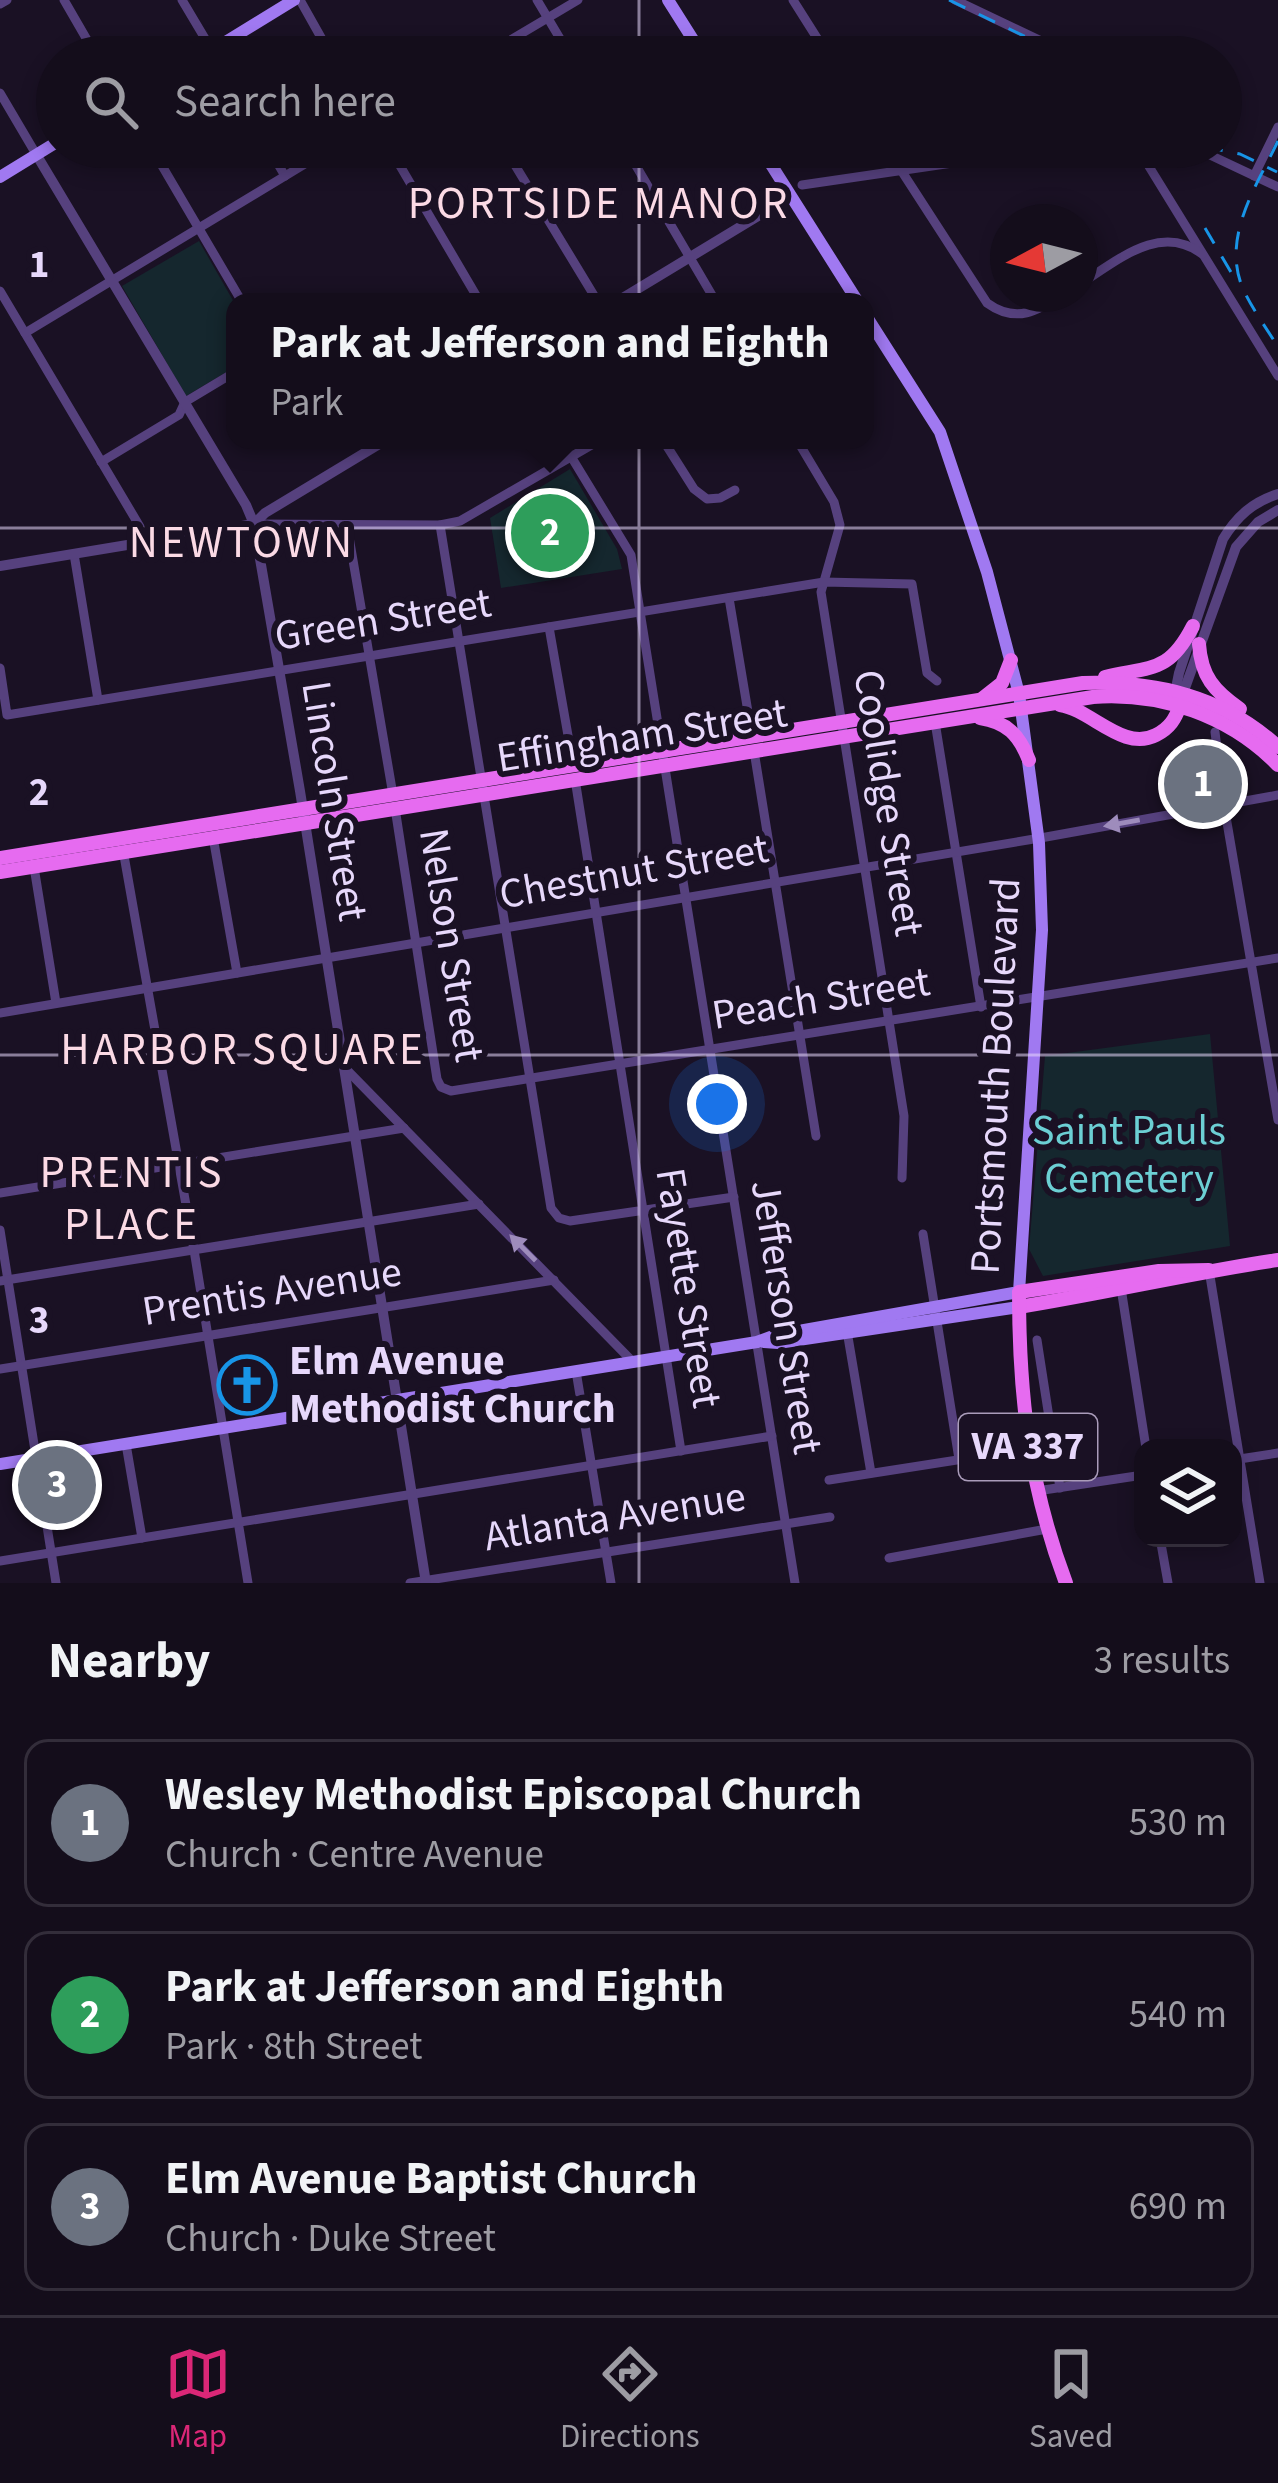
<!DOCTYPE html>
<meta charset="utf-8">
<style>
:root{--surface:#140d1b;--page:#211b28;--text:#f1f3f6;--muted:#9d9ca3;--line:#332d3a;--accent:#db2777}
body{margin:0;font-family:"Source Sans 3",sans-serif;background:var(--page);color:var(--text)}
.controls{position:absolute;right:36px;bottom:36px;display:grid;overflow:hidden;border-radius:24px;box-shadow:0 6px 18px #0003}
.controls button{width:108px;height:108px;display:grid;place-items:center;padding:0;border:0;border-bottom:3px solid var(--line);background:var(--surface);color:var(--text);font:60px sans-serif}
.compass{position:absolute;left:990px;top:204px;width:108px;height:108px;border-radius:50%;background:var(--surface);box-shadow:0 6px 18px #0003;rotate:263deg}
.you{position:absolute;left:717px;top:1104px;width:42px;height:42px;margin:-30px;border:9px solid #fff;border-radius:50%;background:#1a73e8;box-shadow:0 0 0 18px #1a73e833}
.badge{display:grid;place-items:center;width:78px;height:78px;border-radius:50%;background:var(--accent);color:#fff;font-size:39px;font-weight:700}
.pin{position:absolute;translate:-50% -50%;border:6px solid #fff;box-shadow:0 3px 12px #0006}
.popup{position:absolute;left:226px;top:293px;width:648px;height:156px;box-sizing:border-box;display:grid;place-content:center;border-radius:24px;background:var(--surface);filter:drop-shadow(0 3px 9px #0005);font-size:39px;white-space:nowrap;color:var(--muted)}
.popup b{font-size:45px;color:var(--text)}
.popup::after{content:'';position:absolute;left:50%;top:100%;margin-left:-24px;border:24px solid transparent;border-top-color:var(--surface)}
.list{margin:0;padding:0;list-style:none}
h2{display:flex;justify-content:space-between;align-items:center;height:156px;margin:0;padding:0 48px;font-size:51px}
h2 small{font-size:39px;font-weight:400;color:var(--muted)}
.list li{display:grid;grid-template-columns:78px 1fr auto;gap:36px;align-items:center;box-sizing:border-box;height:168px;margin:0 24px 24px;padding:0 24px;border:3px solid var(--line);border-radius:24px}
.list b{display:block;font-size:45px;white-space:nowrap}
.list p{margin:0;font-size:39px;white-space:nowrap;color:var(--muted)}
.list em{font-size:39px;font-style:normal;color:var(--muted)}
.icon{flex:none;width:66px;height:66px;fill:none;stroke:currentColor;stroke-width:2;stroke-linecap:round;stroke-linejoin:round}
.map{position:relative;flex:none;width:1278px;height:1583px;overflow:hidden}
.search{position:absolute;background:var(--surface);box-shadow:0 6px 18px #0003;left:36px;right:36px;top:36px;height:132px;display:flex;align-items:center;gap:30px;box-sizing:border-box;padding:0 42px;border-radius:66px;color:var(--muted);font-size:45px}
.sheet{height:732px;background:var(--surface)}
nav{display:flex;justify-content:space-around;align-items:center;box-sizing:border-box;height:168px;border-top:3px solid var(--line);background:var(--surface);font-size:33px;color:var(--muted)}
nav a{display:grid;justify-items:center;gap:6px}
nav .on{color:var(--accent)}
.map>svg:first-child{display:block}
.green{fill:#15272e}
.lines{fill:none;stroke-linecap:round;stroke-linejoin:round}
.minor{stroke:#56417e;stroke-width:9}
.tertiary{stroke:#56417e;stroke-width:10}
.secondary{stroke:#a079f1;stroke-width:12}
.primary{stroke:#e66bf0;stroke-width:14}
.rail{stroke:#1895e7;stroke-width:3;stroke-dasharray:18 15;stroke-linecap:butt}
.oneway{fill:#9e8cbc}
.grid{fill:none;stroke:#e7d8fb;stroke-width:3;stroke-opacity:0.55}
.labels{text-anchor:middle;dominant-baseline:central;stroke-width:12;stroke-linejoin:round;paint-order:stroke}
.shield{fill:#1a1124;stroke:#aa9cba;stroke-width:3}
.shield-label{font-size:39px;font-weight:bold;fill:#e7d8fb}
.street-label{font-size:42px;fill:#e7d8fb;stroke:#1a1124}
.park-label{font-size:42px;fill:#6ccfd4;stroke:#1a1124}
.poi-label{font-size:42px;font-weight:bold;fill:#e7d8fb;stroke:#1a1124;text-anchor:start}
.neighbourhood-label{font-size:45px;letter-spacing:3px;fill:#fbdae5;stroke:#1a1124}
.grid-label{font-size:39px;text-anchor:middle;font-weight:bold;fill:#e7d8fb;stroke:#1a1124;stroke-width:12;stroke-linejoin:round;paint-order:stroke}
</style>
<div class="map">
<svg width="1278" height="1583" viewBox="0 0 1278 1583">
<rect width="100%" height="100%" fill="#1a1124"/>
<g class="green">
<polygon points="199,241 235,304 235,367 186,396 122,286"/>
<polygon points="570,469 617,549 622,569 501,588 490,518"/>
<polygon points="1210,1034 1230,1246 1043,1276 1029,1249 1045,1056"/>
</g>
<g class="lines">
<g class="minor">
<polyline points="64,0 97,57"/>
<polyline points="182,0 216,57"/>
<polyline points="300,0 332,57"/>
<polyline points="537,0 571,57"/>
<polyline points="793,0 829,57"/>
<polyline points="955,0 1075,57"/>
<polyline points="0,4 7,0"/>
<polyline points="482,57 578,0"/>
<polyline points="0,93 36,154"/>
<polyline points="151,147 242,302"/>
<polyline points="268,147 285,176"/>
<polyline points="389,147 480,302"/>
<polyline points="504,147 598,302"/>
<polyline points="625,147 716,302"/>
<path d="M886,147L987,303C1016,324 1038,311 1064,294"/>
<polyline points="1137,147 1278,376"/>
<polyline points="1193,147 1278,187"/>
<polyline points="1254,176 1278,127"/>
<polyline points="802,185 1007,155"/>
<path d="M1080,284C1117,261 1160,222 1202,254"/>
<polyline points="0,291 149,542"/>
<polyline points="25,333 333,147"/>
<polyline points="561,440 631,555 795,1583"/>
<polyline points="663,440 694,489 707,499 720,498 735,490"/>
<polyline points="797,440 834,502 840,525 821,592 904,1116 902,1178"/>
<polyline points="101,462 179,415 185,402 235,372"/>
<polyline points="254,524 440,525 460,521 600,440"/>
<polyline points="347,525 393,795"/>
<polyline points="440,525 551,1208 559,1218 570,1221 734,1197"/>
<polyline points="74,554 98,700"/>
<polyline points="729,598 752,736"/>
<polyline points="549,627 573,764"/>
<polyline points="0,668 7,715 824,582 912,584 927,673 937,681"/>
<polyline points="935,722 981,1007"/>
<polyline points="1215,732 1224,805 1278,1120"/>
<polyline points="754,751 816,1136"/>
<polyline points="575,779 681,1451"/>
<polyline points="395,808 437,1079 441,1087 451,1091 1278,958"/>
<polyline points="213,837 237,973"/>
<polyline points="123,850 194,1250 248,1583"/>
<polyline points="34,867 56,1003"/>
<polyline points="0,1013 1046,837 1278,795"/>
<polyline points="344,1067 633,1362"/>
<polyline points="0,1193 404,1128"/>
<polyline points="0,1230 56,1583"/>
<polyline points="923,1234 959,1459"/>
<polyline points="1209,1270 1260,1583"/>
<polyline points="0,1281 479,1204"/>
<polyline points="1121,1288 1146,1448"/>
<polyline points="847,1331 871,1473"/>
<polyline points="1037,1340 1060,1488"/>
<polyline points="0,1369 554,1280"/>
<polyline points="576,1371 611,1583"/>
<polyline points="126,1444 142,1538"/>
<polyline points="1233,1460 1278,1453"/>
<polyline points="829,1480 1028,1449"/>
<polyline points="1037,1491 1143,1475"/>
<polyline points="1160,1538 1168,1583"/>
<polyline points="889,1558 1047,1529"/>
<polyline points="0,1561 772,1436"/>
<polyline points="410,1583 830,1517"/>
</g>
<g class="tertiary">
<polyline points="36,154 246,505 254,524 300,791 426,1583"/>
<polyline points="616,302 791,196"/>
<polyline points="0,566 254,524 265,513 386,440"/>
<path d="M1179,695L1177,683L1179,673L1223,539C1237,516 1253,502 1278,494"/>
<polyline points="1181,699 1236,547 1258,522 1278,510"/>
</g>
<g class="secondary">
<polyline points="668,0 704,57"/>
<polyline points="201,57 294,0"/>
<polyline points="760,147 858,302"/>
<polyline points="0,177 57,142"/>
<polyline points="764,1342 778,1343 1019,1307"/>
<polyline points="0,1464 757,1342 776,1335 1019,1292 1042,930 1039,843 1019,694 987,572 940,432 865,314"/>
</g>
<g class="primary">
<path d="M1199,644C1201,676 1214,691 1240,709"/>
<path d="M1105,677C1152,666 1169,673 1193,626"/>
<polyline points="983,698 1002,683 1011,660"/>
<path d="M1060,705C1092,710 1123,752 1156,735C1170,728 1175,719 1180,706"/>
<path d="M980,718C1007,722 1019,735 1029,760"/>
<path d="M0,858L1083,683C1156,681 1223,696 1278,747"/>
<path d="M0,872L1093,697C1162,692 1230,716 1278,765"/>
<path d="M1019,1307C1106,1293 1191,1273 1278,1260"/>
<path d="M1066,1583C1029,1485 1019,1396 1019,1292L1159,1271L1209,1270"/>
</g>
<g class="rail">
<polyline points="949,0 1068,57"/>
<polyline points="753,55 754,57"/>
<path d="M1278,141C1256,187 1220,239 1244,291C1253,310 1267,329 1278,347"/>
<polyline points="1205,147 1240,154 1277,172"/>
<polyline points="1205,228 1235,279"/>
</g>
</g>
<defs><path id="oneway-solid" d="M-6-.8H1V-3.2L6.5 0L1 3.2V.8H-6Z" transform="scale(3)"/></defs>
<g class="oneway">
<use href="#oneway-solid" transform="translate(1122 823) rotate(170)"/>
<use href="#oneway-solid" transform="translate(523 1248) rotate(-135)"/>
</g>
<path class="grid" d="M639,0V57M639,147V1583M0,528H1278M0,1055H1278"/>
<defs>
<symbol id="church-ring" viewBox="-11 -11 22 22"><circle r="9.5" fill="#1a1124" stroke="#1895e7" stroke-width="1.5"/><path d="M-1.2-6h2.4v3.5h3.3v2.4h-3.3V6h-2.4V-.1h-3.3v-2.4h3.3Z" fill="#1895e7"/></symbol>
</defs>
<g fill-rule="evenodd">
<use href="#church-ring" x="214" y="1352" width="66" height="66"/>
</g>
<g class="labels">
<rect class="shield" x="959" y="1414" width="138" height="66" rx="9"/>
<g class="shield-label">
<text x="1028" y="1447">VA 337</text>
</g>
<g class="street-label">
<text transform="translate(383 620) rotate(-9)">Green Street</text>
<text transform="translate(642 736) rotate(-9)">Effingham Street</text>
<text transform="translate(334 801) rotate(81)">Lincoln Street</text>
<text transform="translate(888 803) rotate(81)">Coolidge Street</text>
<text transform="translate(634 872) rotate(-10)">Chestnut Street</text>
<text transform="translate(451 945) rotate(81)">Nelson Street</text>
<text transform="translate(821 999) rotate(-9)">Peach Street</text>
<text transform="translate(996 1076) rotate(-87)">Portsmouth Boulevard</text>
<text transform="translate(688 1288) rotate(81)">Fayette Street</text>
<text transform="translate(272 1292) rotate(-9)">Prentis Avenue</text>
<text transform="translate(786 1317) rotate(81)">Jefferson Street</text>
<text transform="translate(615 1517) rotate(-9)">Atlanta Avenue</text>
</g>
<g class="park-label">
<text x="1129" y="1131">Saint Pauls<tspan x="1129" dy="48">Cemetery</tspan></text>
</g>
<g class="poi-label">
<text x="289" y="1361">Elm Avenue<tspan x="289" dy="48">Methodist Church</tspan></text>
</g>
<g class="neighbourhood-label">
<text x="599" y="204">PORTSIDE MANOR</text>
<text x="242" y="543">NEWTOWN</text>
<text x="243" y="1050">HARBOR SQUARE</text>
<text x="132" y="1173">PRENTIS<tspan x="132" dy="52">PLACE</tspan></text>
</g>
</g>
<g class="grid-label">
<text x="39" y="277">1</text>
<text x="39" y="805">2</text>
<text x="39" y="1333">3</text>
</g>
</svg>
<div class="controls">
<button><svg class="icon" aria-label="layers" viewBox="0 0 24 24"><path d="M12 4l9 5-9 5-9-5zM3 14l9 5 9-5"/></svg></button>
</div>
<svg class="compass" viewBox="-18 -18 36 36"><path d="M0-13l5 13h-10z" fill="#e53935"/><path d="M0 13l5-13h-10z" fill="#9d9ca3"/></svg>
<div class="you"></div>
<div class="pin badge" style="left:1203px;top:784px;background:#6b7280">1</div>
<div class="pin badge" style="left:550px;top:533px;background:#2e9e5b">2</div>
<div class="popup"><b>Park at Jefferson and Eighth</b>Park</div>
<div class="pin badge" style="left:57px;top:1485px;background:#6b7280">3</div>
<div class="search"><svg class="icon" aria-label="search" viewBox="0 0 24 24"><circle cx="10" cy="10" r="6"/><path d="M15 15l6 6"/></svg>Search here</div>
</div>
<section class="sheet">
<h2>Nearby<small>3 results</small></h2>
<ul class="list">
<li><span class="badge" style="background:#6b7280">1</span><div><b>Wesley Methodist Episcopal Church</b><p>Church · Centre Avenue</p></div><em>530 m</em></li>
<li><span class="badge" style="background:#2e9e5b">2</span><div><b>Park at Jefferson and Eighth</b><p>Park · 8th Street</p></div><em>540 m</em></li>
<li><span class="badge" style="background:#6b7280">3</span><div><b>Elm Avenue Baptist Church</b><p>Church · Duke Street</p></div><em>690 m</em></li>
</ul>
</section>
<nav>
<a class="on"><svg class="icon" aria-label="map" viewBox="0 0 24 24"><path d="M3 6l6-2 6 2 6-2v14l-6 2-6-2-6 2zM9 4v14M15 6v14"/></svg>Map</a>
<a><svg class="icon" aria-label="directions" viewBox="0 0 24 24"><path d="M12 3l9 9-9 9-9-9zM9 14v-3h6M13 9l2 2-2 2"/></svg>Directions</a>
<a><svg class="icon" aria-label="saved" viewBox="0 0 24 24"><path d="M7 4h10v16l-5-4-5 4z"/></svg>Saved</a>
</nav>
